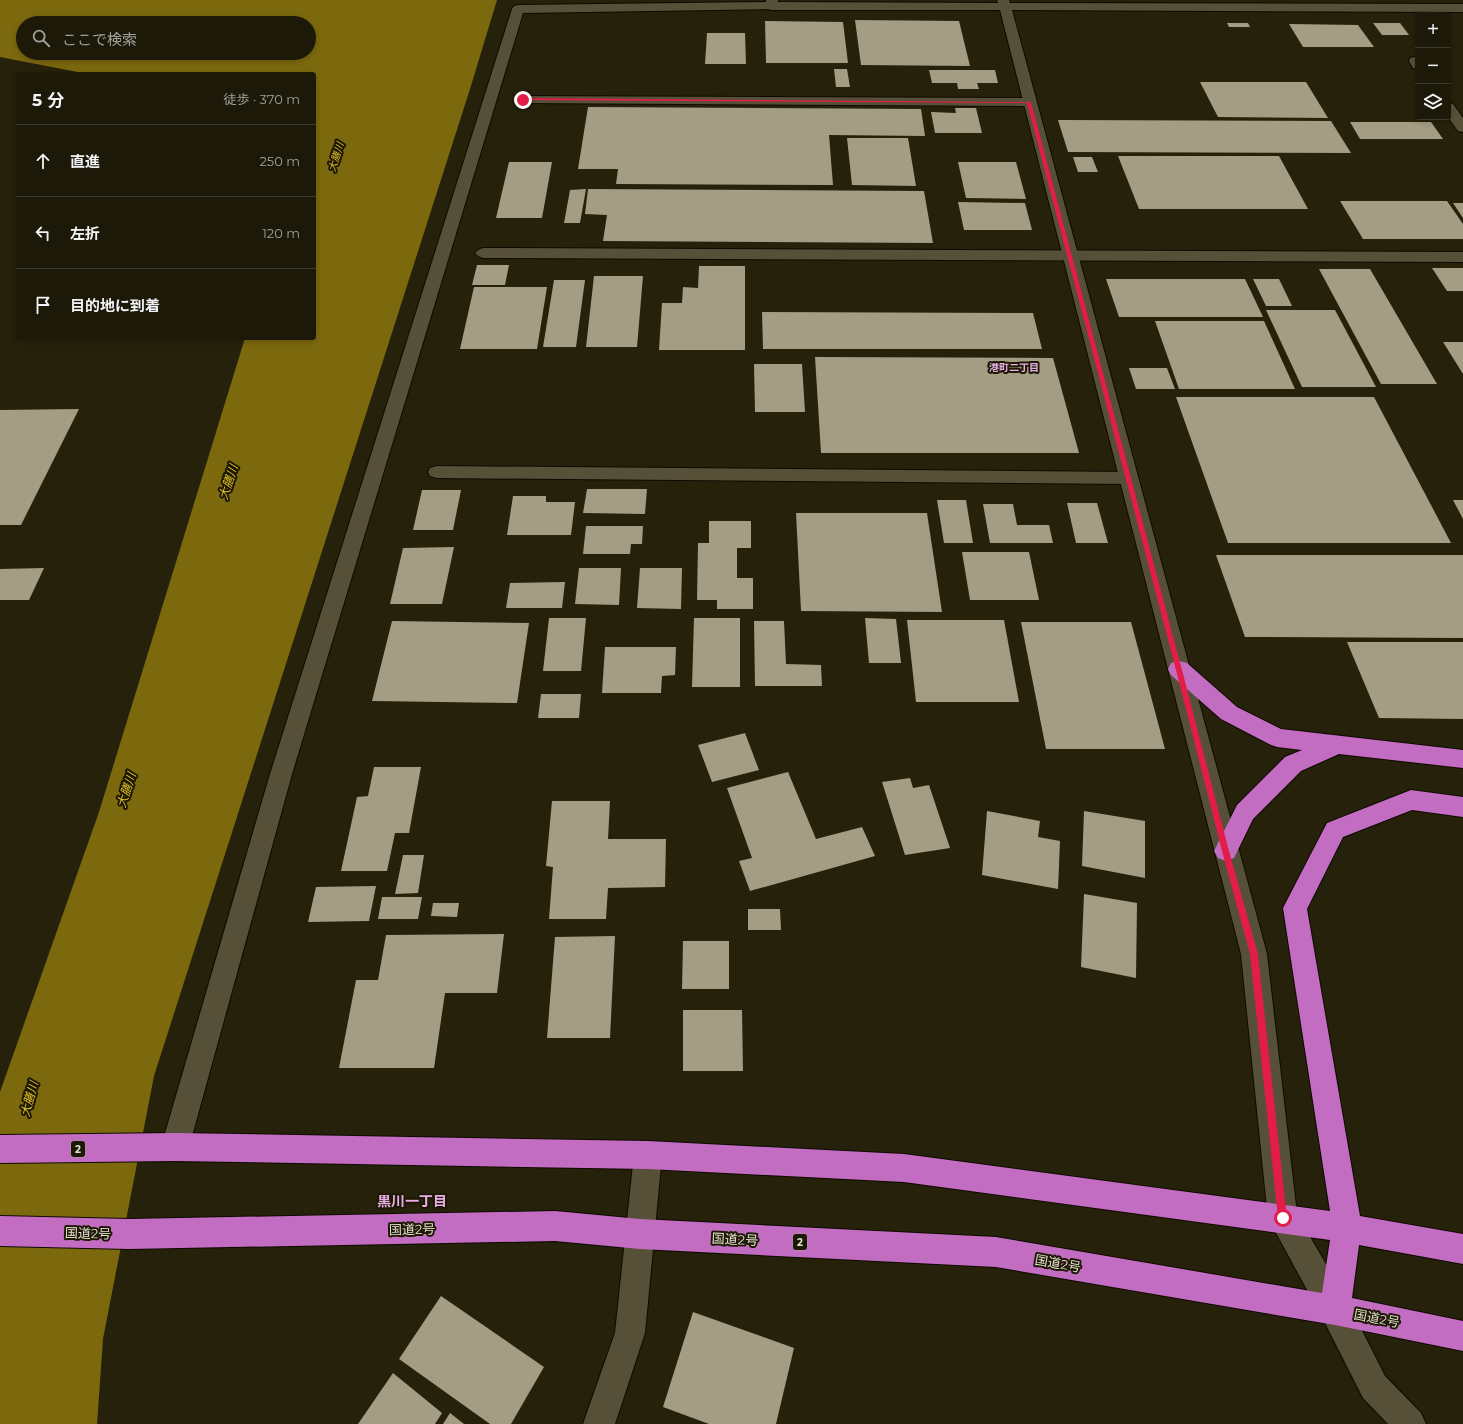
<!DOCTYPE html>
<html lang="ja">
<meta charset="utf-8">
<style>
:root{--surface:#1c1908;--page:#292616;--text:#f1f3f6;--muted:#a0a09c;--line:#3a3829}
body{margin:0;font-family:Montserrat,"Noto Sans JP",sans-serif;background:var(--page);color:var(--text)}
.controls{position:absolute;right:12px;top:12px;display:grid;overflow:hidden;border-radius:4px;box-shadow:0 2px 6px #0003}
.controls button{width:36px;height:36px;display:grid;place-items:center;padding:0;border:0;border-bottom:1px solid var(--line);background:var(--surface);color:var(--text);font:20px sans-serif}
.stop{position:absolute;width:12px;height:12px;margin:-9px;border:3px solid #e11d48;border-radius:50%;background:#fff}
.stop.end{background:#e11d48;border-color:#fff;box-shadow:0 1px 4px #0008}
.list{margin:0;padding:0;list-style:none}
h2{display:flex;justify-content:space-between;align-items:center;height:52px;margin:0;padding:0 16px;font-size:17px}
h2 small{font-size:13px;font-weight:400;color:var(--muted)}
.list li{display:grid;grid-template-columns:26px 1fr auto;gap:12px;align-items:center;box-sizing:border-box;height:72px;padding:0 16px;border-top:1px solid var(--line)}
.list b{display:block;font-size:15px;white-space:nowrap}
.list em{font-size:13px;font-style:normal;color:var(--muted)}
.icon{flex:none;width:22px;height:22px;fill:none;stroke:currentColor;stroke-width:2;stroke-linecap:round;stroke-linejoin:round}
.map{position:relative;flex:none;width:1463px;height:1424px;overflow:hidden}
.search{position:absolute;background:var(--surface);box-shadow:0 2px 6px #0003;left:16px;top:16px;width:300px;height:44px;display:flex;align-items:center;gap:10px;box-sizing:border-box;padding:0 14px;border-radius:22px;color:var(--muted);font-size:15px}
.panel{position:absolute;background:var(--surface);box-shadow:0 2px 6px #0003;left:16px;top:72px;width:300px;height:268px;border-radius:4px}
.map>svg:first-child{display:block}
.water{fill:#7c690e;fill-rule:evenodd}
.building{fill:#a49d84}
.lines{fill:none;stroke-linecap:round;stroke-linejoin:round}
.street-casing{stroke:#0f0a00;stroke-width:2}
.secondary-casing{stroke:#0f0a00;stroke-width:2}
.highway-casing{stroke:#0f0a00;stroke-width:2}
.street{fill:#565039;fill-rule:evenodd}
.secondary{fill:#565039;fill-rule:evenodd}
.highway{fill:#c26dc2;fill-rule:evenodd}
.route{fill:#e11d48}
.labels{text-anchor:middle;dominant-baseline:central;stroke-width:4;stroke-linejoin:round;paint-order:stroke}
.far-water-label{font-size:10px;font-style:italic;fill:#e2c129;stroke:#1d1803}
.far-neighbourhood-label{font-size:10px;font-weight:bold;fill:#e9aee7;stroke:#1d1803}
.shield{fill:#1d1803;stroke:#a8a494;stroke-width:1}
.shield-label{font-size:10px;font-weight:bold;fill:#e3e0d2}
.water-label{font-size:12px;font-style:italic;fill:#e2c129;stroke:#1d1803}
.near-street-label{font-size:13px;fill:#e3e0d2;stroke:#1d1803}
.near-neighbourhood-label{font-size:14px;font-weight:bold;fill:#e9aee7;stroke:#1d1803}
</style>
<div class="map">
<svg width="1463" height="1424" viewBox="0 0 1463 1424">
<rect width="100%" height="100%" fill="#26210b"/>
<path class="water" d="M0,0H497L470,89L154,1076L103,1339L97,1424H0V1092L99,812L245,338H314V74H88L0,57ZM23,23H309V53H23Z"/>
<g class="building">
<polygon points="855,20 959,21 970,66 861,65"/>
<polygon points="765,21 843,22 848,63 766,63"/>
<polygon points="1227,23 1248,23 1250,27 1229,27"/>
<polygon points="1373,23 1400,23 1409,35 1382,35"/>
<polygon points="1289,24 1358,25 1374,47 1303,47"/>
<polygon points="707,33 745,33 746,64 705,64"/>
<polygon points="834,69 847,69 850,87 836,87"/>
<polygon points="929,70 995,70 998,83 977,83 979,89 958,89 957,83 932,83"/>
<polygon points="1200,82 1306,82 1328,118 1218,117"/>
<polygon points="588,107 921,109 925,136 829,135 833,185 616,184 618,169 578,169"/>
<polygon points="955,108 976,108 982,133 935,133 931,112 956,113"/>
<polygon points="1058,120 1331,121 1351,153 1068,152"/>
<polygon points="1350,122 1431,122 1443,139 1360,139"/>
<polygon points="847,138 908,138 916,186 852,185"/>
<polygon points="1118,156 1279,156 1308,209 1139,209"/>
<polygon points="1073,157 1092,157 1098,172 1078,172"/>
<polygon points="509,162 552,162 542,218 496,218"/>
<polygon points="958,162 1016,162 1026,199 966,198"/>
<polygon points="586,189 580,223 564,223 570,190"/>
<polygon points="588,189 924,191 933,243 603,241 607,215 585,214"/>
<polygon points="1340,201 1447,201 1463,224 1463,239 1363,239"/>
<polygon points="958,202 1025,203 1032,230 964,230"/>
<polygon points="1453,203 1463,203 1463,218"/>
<polygon points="477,265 509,265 505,285 472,285"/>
<polygon points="699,266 745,266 745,350 659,350 662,303 682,303 683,287 698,288"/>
<polygon points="1432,268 1463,268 1463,291 1447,291"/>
<polygon points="1319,269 1370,269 1437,384 1381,384"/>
<polygon points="594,276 643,276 637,347 586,347"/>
<polygon points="1106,279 1245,279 1263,317 1119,317"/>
<polygon points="1253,279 1279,279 1292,306 1266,306"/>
<polygon points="554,280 585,280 576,347 543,347"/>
<polygon points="474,287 547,287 537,349 460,349"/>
<polygon points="1266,310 1335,310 1376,387 1302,387"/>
<polygon points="762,312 1033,313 1042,349 763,349"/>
<polygon points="1155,321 1264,321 1295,389 1179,389"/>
<polygon points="1443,342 1463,342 1463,374"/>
<polygon points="815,357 1053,358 1079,453 821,453"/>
<polygon points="754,364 802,364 805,412 755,412"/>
<polygon points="1129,368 1167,368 1175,389 1136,389"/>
<polygon points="1176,397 1374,397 1451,543 1228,543"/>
<polygon points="79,409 21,525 0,525 0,410"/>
<polygon points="587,489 647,489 645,514 583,513"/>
<polygon points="422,490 461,490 453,530 413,530"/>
<polygon points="513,496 546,496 546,502 575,502 571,535 507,535"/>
<polygon points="937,500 966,500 973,543 944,543"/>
<polygon points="1453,500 1463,500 1463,519"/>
<polygon points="1067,503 1097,503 1108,543 1076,543"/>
<polygon points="983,504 1013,504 1017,525 1049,525 1053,543 990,543"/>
<polygon points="796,513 927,513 942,612 801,611"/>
<polygon points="709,521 751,521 751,548 737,548 737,578 753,578 753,609 717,609 717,600 697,600 698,543 709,543"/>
<polygon points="586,526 643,526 642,544 631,544 630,554 583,554"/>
<polygon points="454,547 442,604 390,604 403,548"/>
<polygon points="962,552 1029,552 1039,600 970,600"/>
<polygon points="1216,555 1463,555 1463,638 1245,637"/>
<polygon points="44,568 29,600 0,600 0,569"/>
<polygon points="579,568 621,568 619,605 575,604"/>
<polygon points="640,568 682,568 681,609 637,608"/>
<polygon points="565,582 562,608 506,608 510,583"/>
<polygon points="549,618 586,618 581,671 543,671"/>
<polygon points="694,618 740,618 740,687 692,687"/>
<polygon points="865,618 896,619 901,663 869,663"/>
<polygon points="907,620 1004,620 1019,702 916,702"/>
<polygon points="392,621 529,623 517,703 372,701"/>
<polygon points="754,621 784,621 786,664 821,665 822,686 755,686"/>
<polygon points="1021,622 1131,622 1165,749 1046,749"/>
<polygon points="1347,642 1463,642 1463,719 1379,718"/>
<polygon points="605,647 676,647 675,675 662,676 661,693 602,693"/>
<polygon points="541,694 581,694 579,718 538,718"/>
<polygon points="745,733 759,770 712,782 698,745"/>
<polygon points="374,767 421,767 409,833 395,833 387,871 341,871 357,797 368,796"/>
<polygon points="788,772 816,839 862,827 875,856 750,891 739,861 752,858 727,788"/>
<polygon points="910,778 913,788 929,785 950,848 905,855 882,782"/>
<polygon points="552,801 610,801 608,839 666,839 665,887 608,888 606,919 549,919 553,867 546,866"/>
<polygon points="987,811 1040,821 1038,837 1060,841 1058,889 982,875"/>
<polygon points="1084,811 1145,821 1145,878 1082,866"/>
<polygon points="403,855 424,855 418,893 395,894"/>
<polygon points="376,886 369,921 308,922 316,887"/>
<polygon points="1084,894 1137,903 1136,978 1081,967"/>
<polygon points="382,897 422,897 418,919 378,919"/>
<polygon points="433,903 459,903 457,917 431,916"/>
<polygon points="748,909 780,909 781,930 748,930"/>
<polygon points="504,934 497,993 445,993 434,1068 339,1068 356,980 378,980 386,935"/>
<polygon points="615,936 610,1038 547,1038 555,937"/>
<polygon points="683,941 729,941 729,989 682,989"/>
<polygon points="683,1010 742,1010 743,1071 683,1071"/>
<polygon points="441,1296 544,1367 511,1424 490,1424 399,1359"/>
<polygon points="693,1312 794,1348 776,1424 709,1424 663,1407"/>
<polygon points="393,1373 442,1413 435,1424 358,1424"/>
<polygon points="450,1413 464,1424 443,1424"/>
</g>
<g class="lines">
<defs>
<g id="street">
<polygon points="772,2 776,3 778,6 776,9 523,13 292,774 189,1147 185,1157 175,1161 165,1157 161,1147 270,774 512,9 514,6 518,5"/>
<polygon points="1415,57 1418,58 1418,69 1413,68 1409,61 1410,58"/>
<polygon points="523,96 1029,98 1034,99 1036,102 1034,105 1029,106 518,103 516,100 518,97"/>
<polygon points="1448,103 1453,104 1463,118 1463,132 1458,131 1448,117"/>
<polygon points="483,248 1463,252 1463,262 483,258 478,256 475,253 478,250"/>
<polygon points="437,466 1129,472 1136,474 1138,478 1136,482 1129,484 437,478 430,476 428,472 430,468"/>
<polygon points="1179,661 1187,663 1190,669 1267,954 1297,1214 1346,1299 1385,1376 1421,1413 1426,1424 1388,1424 1363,1398 1324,1321 1268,1218 1241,954 1168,669 1171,663"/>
<polygon points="648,1141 658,1145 662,1155 645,1333 615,1424 583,1424 615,1333 634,1155 638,1145"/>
</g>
<polygon id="secondary" points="766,0 778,0 778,2 998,3 997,0 1009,0 1010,3 1463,4 1463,12 1012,10 1190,669 1187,675 1179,677 1171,675 1168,669 1000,10 772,10 768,9 766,6"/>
<g id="highway">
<polygon points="1179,661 1187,663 1237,707 1281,729 1463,750 1463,768 1339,754 1301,771 1253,819 1234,858 1226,861 1218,858 1214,851 1237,805 1285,757 1302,750 1277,747 1269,744 1221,719 1171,675 1168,669 1171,663"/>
<polygon points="1411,790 1463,797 1463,817 1412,810 1343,837 1307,909 1360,1216 1463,1234 1463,1264 1359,1245 1352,1298 1463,1321 1463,1351 1335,1325 996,1267 640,1249 555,1241 129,1249 0,1246 0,1216 129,1219 555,1211 640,1219 996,1237 1322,1293 1330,1240 904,1182 648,1169 175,1161 0,1163 0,1135 175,1133 648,1141 904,1154 1330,1211 1283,908 1327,823"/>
</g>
</defs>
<use href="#street" class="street-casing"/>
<use href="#secondary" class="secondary-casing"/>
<use href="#highway" class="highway-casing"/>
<use href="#street" class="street"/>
<use href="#secondary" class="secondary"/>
<use href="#highway" class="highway"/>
</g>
<polygon class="route" points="523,98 1031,102 1182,670 1229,851 1258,954 1287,1218 1286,1221 1283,1222 1280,1221 1278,1218 1250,954 1222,851 1176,670 1027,103 521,100"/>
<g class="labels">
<g class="far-water-label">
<text transform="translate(336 157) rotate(-72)">大膳川</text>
</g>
<g class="far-neighbourhood-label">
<text x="1014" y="367">港町二丁目</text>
</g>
<g class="shield">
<rect x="71" y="1141" width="14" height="16" rx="3"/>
<rect x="793" y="1234" width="14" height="16" rx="3"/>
</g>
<g class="shield-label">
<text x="78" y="1149">2</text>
<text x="800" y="1242">2</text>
</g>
<g class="water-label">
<text transform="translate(228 482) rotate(-72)">大膳川</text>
<text transform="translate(126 790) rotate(-72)">大膳川</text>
<text transform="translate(29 1099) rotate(-75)">大膳川</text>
</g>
<g class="near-street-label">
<text transform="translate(412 1229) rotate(-1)">国道2号</text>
<text transform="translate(88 1233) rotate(2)">国道2号</text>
<text transform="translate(735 1239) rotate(3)">国道2号</text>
<text transform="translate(1058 1263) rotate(10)">国道2号</text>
<text transform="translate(1377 1318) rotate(11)">国道2号</text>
</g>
<g class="near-neighbourhood-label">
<text x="412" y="1201">黒川一丁目</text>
</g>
</g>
</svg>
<div class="controls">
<button>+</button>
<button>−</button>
<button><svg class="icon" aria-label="layers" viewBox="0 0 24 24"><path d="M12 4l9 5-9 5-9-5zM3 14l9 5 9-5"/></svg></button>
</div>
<div class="stop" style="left:1283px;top:1218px"></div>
<div class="stop end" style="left:523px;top:100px"></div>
<div class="search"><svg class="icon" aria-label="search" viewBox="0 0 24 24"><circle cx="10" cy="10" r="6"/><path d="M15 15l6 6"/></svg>ここで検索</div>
<section class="panel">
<h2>5 分<small>徒歩 · 370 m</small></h2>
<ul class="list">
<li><svg class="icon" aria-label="ahead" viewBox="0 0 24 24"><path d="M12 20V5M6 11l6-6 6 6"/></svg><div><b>直進</b></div><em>250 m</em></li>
<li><svg class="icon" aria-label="left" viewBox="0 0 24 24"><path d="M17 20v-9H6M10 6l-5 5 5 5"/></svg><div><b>左折</b></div><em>120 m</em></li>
<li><svg class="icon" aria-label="arrive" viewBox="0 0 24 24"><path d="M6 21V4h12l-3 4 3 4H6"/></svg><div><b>目的地に到着</b></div></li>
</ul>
</section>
</div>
